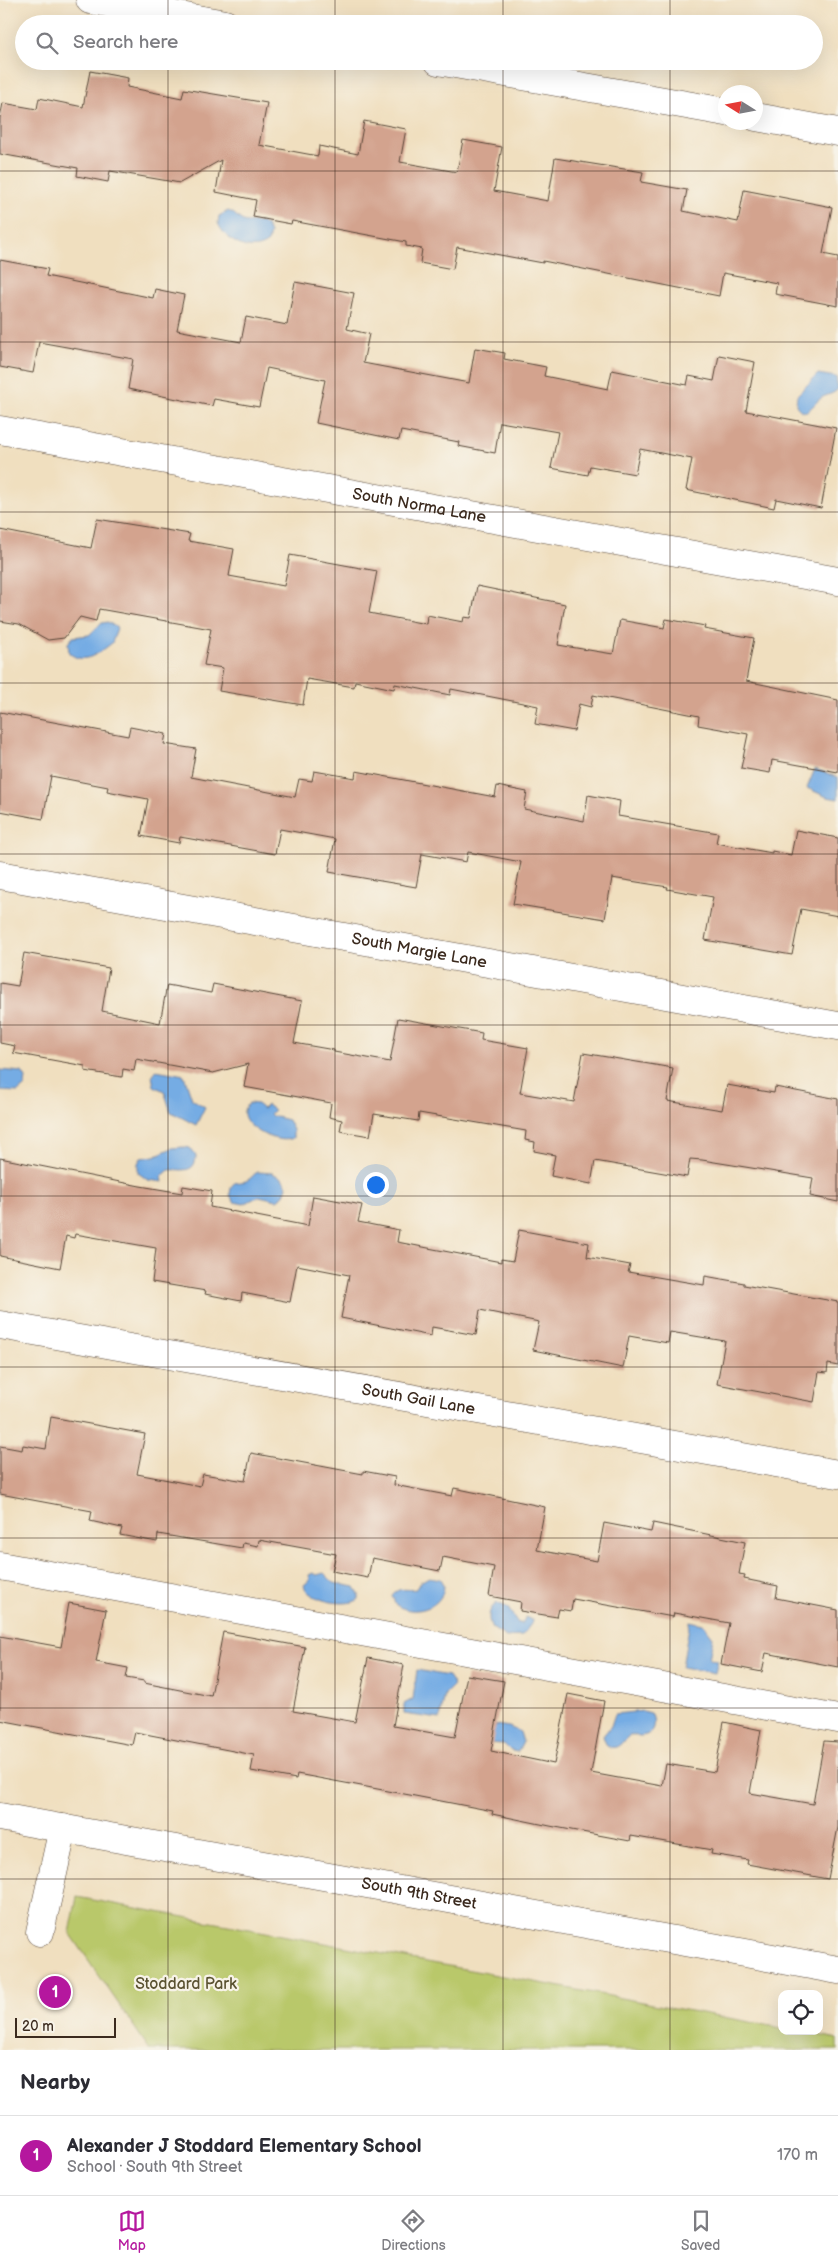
<!DOCTYPE html>
<meta charset="utf-8">
<style>
:root{--surface:#fff;--page:#f2f2f3;--text:#2b2b33;--muted:#7c7c81;--line:#e1e1e2;--accent:#b5179e}
body{margin:0;font-family:"Balsamiq Sans",sans-serif;background:var(--page);color:var(--text)}
.controls{position:absolute;right:15px;bottom:15px;display:grid;overflow:hidden;border-radius:10px;box-shadow:0 5px 20px #0002}
.controls button{width:45px;height:45px;display:grid;place-items:center;padding:0;border:0;border-bottom:1px solid var(--line);background:var(--surface);color:var(--text);font:25px sans-serif}
.compass{position:absolute;left:718px;top:85px;width:45px;height:45px;border-radius:50%;background:var(--surface);box-shadow:0 5px 20px #0002;rotate:281deg}
.scale{position:absolute;left:15px;bottom:12px;width:101px;box-sizing:border-box;padding-left:5px;border:2px solid #3b2a1e;border-top:0;font-size:14px;line-height:18px;white-space:nowrap;color:#3b2a1e;-webkit-text-stroke:4px #f7f3e8;paint-order:stroke}
.you{position:absolute;left:375px;top:1184px;width:18px;height:18px;margin:-12px;border:4px solid #fff;border-radius:50%;background:#1a73e8;box-shadow:0 0 0 8px #1a73e833}
.badge{display:grid;place-items:center;width:32px;height:32px;border-radius:50%;background:var(--accent);color:#fff;font-size:16px;font-weight:700}
.pin{position:absolute;translate:-50% -50%;border:2px solid #fff;box-shadow:0 1px 5px #0006}
.list{margin:0;padding:0;list-style:none}
h2{display:flex;justify-content:space-between;align-items:center;height:65px;margin:0;padding:0 20px;font-size:21px}
h2 small{font-size:16px;font-weight:400;color:var(--muted)}
.list li{display:grid;grid-template-columns:32px 1fr auto;gap:15px;align-items:center;box-sizing:border-box;height:80px;padding:0 20px;border-top:1px solid var(--line)}
.list b{display:block;font-size:19px;white-space:nowrap}
.list p{margin:0;font-size:16px;white-space:nowrap;color:var(--muted)}
.list em{font-size:16px;font-style:normal;color:var(--muted)}
.icon{flex:none;width:28px;height:28px;fill:none;stroke:currentColor;stroke-width:2;stroke-linecap:round;stroke-linejoin:round}
.map{position:relative;flex:none;width:838px;height:2050px;overflow:hidden}
.search{position:absolute;background:var(--surface);box-shadow:0 5px 20px #0002;left:15px;right:15px;top:15px;height:55px;display:flex;align-items:center;gap:12px;box-sizing:border-box;padding:0 18px;border-radius:28px;color:var(--muted);font-size:19px}
.sheet{height:145px;background:var(--surface)}
nav{display:flex;justify-content:space-around;align-items:center;box-sizing:border-box;height:70px;border-top:1px solid var(--line);background:var(--surface);font-size:14px;color:var(--muted)}
nav a{display:grid;justify-items:center;gap:2px}
nav .on{color:var(--accent)}
.map>svg:first-child{display:block}
.green{fill:#b9c86a;stroke:#7a7944}
.water{fill:#75ace4;stroke:#586b81}
.building{fill:#d3a38e}
.lines{fill:none;stroke-linecap:round;stroke-linejoin:round}
.minor-casing{stroke:#564536;stroke-width:29}
.minor{stroke:#fff;stroke-width:28}
.grid{fill:none;stroke:#3b2a1e;stroke-width:1;stroke-opacity:0.55}
.labels{text-anchor:middle;dominant-baseline:central;stroke-width:4.5;stroke-linejoin:round;paint-order:stroke}
.street-label{font-size:16px;fill:#3b2a1e;stroke:#f7f3e8}
.park-label{font-size:16px;fill:#5a5231;stroke:#f7f3e8}
</style>
<div class="map">
<svg width="838" height="2050" viewBox="0 0 838 2050">
<rect width="100%" height="100%" fill="#f7f3e8"/>
<filter id="ink" filterUnits="userSpaceOnUse"><feTurbulence type="fractalNoise" baseFrequency=".02" numOctaves="2"/><feDisplacementMap in="SourceGraphic" scale="10" xChannelSelector="R" yChannelSelector="G"/><feConvolveMatrix kernelMatrix="1 2 1 2 8 2 1 2 1" color-interpolation-filters="sRGB"/></filter>
<filter id="wash" filterUnits="userSpaceOnUse"><feTurbulence type="fractalNoise" baseFrequency=".0096" numOctaves="4" result="noise"/><feDisplacementMap in="SourceGraphic" scale="20" xChannelSelector="R" yChannelSelector="G"/><feGaussianBlur stdDeviation="1.12" result="paint"/><feColorMatrix in="noise" values="0 0 0 0 0 0 0 0 0 0 0 0 0 0 0 0 0 1.4 0 .05"/><feComposite in="paint" operator="in"/></filter>
<g filter="url(#wash)">
<rect width="100%" height="100%" fill="#f0dfbf"/>
<polygon class="green" points="77,1897 782,2028 782,2031 798,2031 838,2039 838,2050 150,2050 70,1933"/>
<g class="water">
<path d="M228,211C236,213 238,220 246,222C254,224 259,220 266,225L270,233L268,242C251,256 225,241 218,223L219,216Z"/>
<path d="M818,374L836,377L838,389C833,395 826,394 820,399C812,405 806,420 796,405L797,395Z"/>
<path d="M108,622L117,628L112,643C99,653 84,666 69,653L68,643L73,637L89,635L102,623Z"/>
<polygon points="815,769 838,777 838,799 827,797 807,788"/>
<polygon points="0,1070 22,1072 26,1078 25,1086 18,1092 0,1091"/>
<polygon points="156,1070 184,1075 192,1099 205,1107 196,1125 171,1112 164,1091 154,1086 152,1076"/>
<path d="M249,1103L257,1104L263,1109L267,1105L274,1110L270,1114L272,1116L288,1120L293,1130V1138C276,1147 228,1120 249,1103Z"/>
<path d="M184,1147L190,1148L196,1156C195,1174 182,1169 169,1170L162,1176L163,1182L148,1180L138,1173V1163L141,1158L154,1156L172,1148Z"/>
<path d="M258,1172L272,1173L282,1178L287,1186L284,1195L277,1200L259,1196L244,1204L234,1202L230,1195C231,1177 239,1185 248,1180C252,1178 253,1174 258,1172Z"/>
<path d="M313,1573L317,1575L324,1573L334,1583L355,1587L359,1594V1599C348,1608 307,1601 304,1585L310,1580L309,1575Z"/>
<path d="M429,1577L440,1579L444,1586C443,1609 411,1617 395,1604L392,1595C399,1586 407,1591 416,1589L420,1582Z"/>
<path d="M497,1603L507,1607L518,1623H522L526,1617L533,1621L522,1636L506,1637L492,1628C487,1619 488,1609 497,1603Z"/>
<polygon points="690,1621 703,1624 713,1637 709,1659 718,1660 715,1673 682,1667"/>
<polygon points="417,1670 448,1676 454,1685 445,1694 440,1719 404,1714 404,1704 413,1699"/>
<path d="M643,1711L651,1713C655,1720 655,1732 646,1735C640,1737 634,1735 629,1736C621,1742 617,1753 606,1744L603,1736L611,1726L615,1714Z"/>
<polygon points="496,1725 509,1727 520,1732 523,1742 518,1752 511,1751 504,1744 485,1743"/>
</g>
<g id="blocks">
<g class="building">
<polygon points="90,71 128,78 127,87 182,98 184,89 267,103 259,145 318,156 319,146 358,154 364,121 406,129 400,162 457,172 463,140 502,147 494,191 548,201 555,158 643,172 641,182 687,190 683,211 738,222 744,190 832,207 823,254 838,257 838,306 775,294 777,283 723,273 719,296 543,261 543,263 457,247 453,269 420,263 422,249 406,246 406,242 292,221 291,224 253,217 256,200 216,192 221,160 180,183 110,171 108,182 77,176 78,168 0,154 0,118 3,103 37,109 39,98 83,107"/>
<polygon points="0,260 48,269 46,276 153,298 155,289 184,295 177,330 241,342 246,317 287,325 295,282 354,293 347,329 369,334 363,363 469,383 475,348 505,353 504,359 546,367 544,376 608,389 612,370 687,385 689,376 714,381 719,355 755,362 746,411 836,428 821,508 776,499 774,508 686,490 692,459 640,449 635,474 590,466 588,475 551,468 558,432 500,422 495,453 458,446 459,442 401,431 399,440 316,423 325,380 267,368 259,407 214,399 212,406 128,389 133,359 39,342 33,373 0,367"/>
<polygon points="97,519 190,534 188,541 234,549 229,576 284,586 290,555 377,571 369,613 426,624 427,615 463,622 464,617 471,618 477,586 565,604 558,645 613,654 620,620 664,628 666,619 705,626 704,629 754,638 746,681 838,700 838,772 772,760 770,773 741,768 748,734 698,725 699,716 593,695 591,707 579,704 574,731 535,724 538,706 451,689 450,695 395,684 394,689 355,681 354,687 307,679 303,705 219,691 223,668 204,665 211,629 99,609 96,621 80,617 64,638 48,640 19,624 0,621 0,530 91,548"/>
<polygon points="0,712 128,736 130,727 166,734 164,744 196,749 191,777 295,797 299,779 312,781 314,771 355,778 356,771 495,797 497,786 527,792 524,809 584,821 588,795 620,801 618,816 718,833 716,843 772,853 772,851 791,855 796,830 838,838 838,916 801,909 792,955 705,940 713,897 667,889 668,887 612,878 605,919 513,904 521,862 468,852 466,862 422,854 416,887 369,879 329,872 335,839 280,829 275,854 180,837 179,843 141,836 148,799 107,791 108,787 51,776 43,819 0,811"/>
<polygon points="24,953 109,968 102,1011 160,1023 167,985 211,993 213,984 302,1001 294,1043 334,1050 334,1052 390,1062 398,1018 482,1033 481,1040 528,1048 520,1093 574,1102 583,1053 673,1068 667,1101 722,1110 727,1085 774,1093 775,1087 838,1099 838,1202 810,1196 813,1178 702,1160 690,1159 687,1177 595,1161 591,1184 551,1176 555,1155 534,1151 535,1142 525,1140 526,1131 419,1113 418,1121 374,1114 370,1136 340,1131 342,1120 329,1117 331,1103 244,1087 248,1064 213,1073 136,1059 134,1071 123,1069 122,1077 85,1071 85,1066 13,1053 15,1046 0,1043 0,983 18,986"/>
<polygon points="0,1158 140,1186 182,1193 183,1186 212,1191 210,1207 308,1226 313,1196 362,1205 358,1222 399,1230 397,1242 501,1262 501,1259 513,1261 519,1230 589,1243 587,1257 630,1265 628,1272 704,1285 705,1276 744,1283 744,1285 838,1302 838,1366 828,1364 827,1373 819,1372 814,1402 717,1384 725,1341 670,1332 668,1343 629,1336 623,1368 533,1350 539,1322 480,1310 476,1335 432,1327 431,1336 341,1318 349,1275 297,1265 290,1302 242,1293 241,1301 205,1294 206,1291 152,1282 156,1248 75,1234 74,1238 66,1236 60,1268 0,1256"/>
<polygon points="51,1417 145,1434 137,1474 200,1486 203,1474 245,1481 251,1453 363,1474 363,1471 395,1477 394,1485 452,1496 454,1488 545,1507 537,1550 597,1561 604,1523 651,1532 653,1523 745,1542 739,1574 745,1575 744,1579 778,1586 776,1598 838,1610 838,1667 766,1653 762,1672 721,1664 729,1623 674,1613 673,1617 573,1599 571,1611 559,1609 557,1617 520,1611 521,1602 489,1596 494,1567 443,1557 440,1571 372,1558 368,1578 332,1571 336,1554 259,1540 258,1546 243,1543 242,1548 158,1534 157,1542 120,1535 122,1528 90,1521 92,1511 0,1494 0,1446 22,1450 23,1445 46,1449"/>
<polygon points="69,1603 106,1610 96,1662 128,1668 126,1678 144,1681 144,1683 211,1696 223,1632 305,1647 293,1711 355,1722 368,1658 404,1665 393,1726 455,1737 467,1675 504,1681 491,1751 554,1764 568,1694 604,1701 591,1773 662,1786 666,1764 715,1772 724,1722 761,1730 750,1793 813,1804 824,1741 838,1742 838,1827 828,1879 747,1864 748,1860 711,1854 712,1850 631,1836 630,1841 550,1826 492,1814 493,1811 415,1796 297,1774 296,1779 251,1771 254,1755 135,1732 132,1745 0,1720 0,1636 61,1647"/>
</g>
</g>
</g>
<g filter="url(#ink)">
<use href="#blocks" fill-opacity="0" stroke="#564536" stroke-width="1"/>
<g class="lines">
<defs>
<g id="minor">
<polyline points="90,0 225,24"/>
<polyline points="438,61 726,112"/>
<polyline points="756,117 838,132"/>
<path id="s1" d="M0,430L838,581"/>
<path id="s2" d="M0,875L838,1026"/>
<path id="s3" d="M0,1325L838,1474"/>
<polyline points="0,1566 838,1719"/>
<path id="s4" d="M0,1817L838,1970"/>
<polyline points="40,1932 63,1828"/>
</g>
</defs>
<use href="#minor" class="minor-casing"/>
<use href="#minor" class="minor"/>
</g>
</g>
<path class="grid" d="M168,0V24M335,0V24M503,0V24M670,0V24M168,61V2050M335,61V2050M503,61V2050M670,61V2050M0,171H838M0,342H838M0,512H838M0,683H838M0,854H838M0,1025H838M0,1196H838M0,1367H838M0,1538H838M0,1708H838M0,1879H838"/>
<g class="labels">
<g class="street-label">
<text stroke="none"><textPath href="#s1" startOffset="426">South Norma Lane</textPath></text>
<text stroke="none"><textPath href="#s2" startOffset="426">South Margie Lane</textPath></text>
<text stroke="none"><textPath href="#s3" startOffset="425">South Gail Lane</textPath></text>
<text stroke="none"><textPath href="#s4" startOffset="426">South 9th Street</textPath></text>
</g>
<g class="park-label">
<text x="186" y="1984">Stoddard Park</text>
</g>
</g>
</svg>
<div class="controls">
<button><svg class="icon" aria-label="locate" viewBox="0 0 24 24"><circle cx="12" cy="12" r="6"/><path d="M12 2v4M12 18v4M2 12h4M18 12h4"/></svg></button>
</div>
<svg class="compass" viewBox="-18 -18 36 36"><path d="M0-13l5 13h-10z" fill="#e53935"/><path d="M0 13l5-13h-10z" fill="#7c7c81"/></svg>
<div class="scale">20 m</div>
<div class="you"></div>
<div class="pin badge" style="left:55px;top:1992px">1</div>
<div class="search"><svg class="icon" aria-label="search" viewBox="0 0 24 24"><circle cx="10" cy="10" r="6"/><path d="M15 15l6 6"/></svg>Search here</div>
</div>
<section class="sheet">
<h2>Nearby<small></small></h2>
<ul class="list">
<li><span class="badge">1</span><div><b>Alexander J Stoddard Elementary School</b><p>School · South 9th Street</p></div><em>170 m</em></li>
</ul>
</section>
<nav>
<a class="on"><svg class="icon" aria-label="map" viewBox="0 0 24 24"><path d="M3 6l6-2 6 2 6-2v14l-6 2-6-2-6 2zM9 4v14M15 6v14"/></svg>Map</a>
<a><svg class="icon" aria-label="directions" viewBox="0 0 24 24"><path d="M12 3l9 9-9 9-9-9zM9 14v-3h6M13 9l2 2-2 2"/></svg>Directions</a>
<a><svg class="icon" aria-label="saved" viewBox="0 0 24 24"><path d="M7 4h10v16l-5-4-5 4z"/></svg>Saved</a>
</nav>
